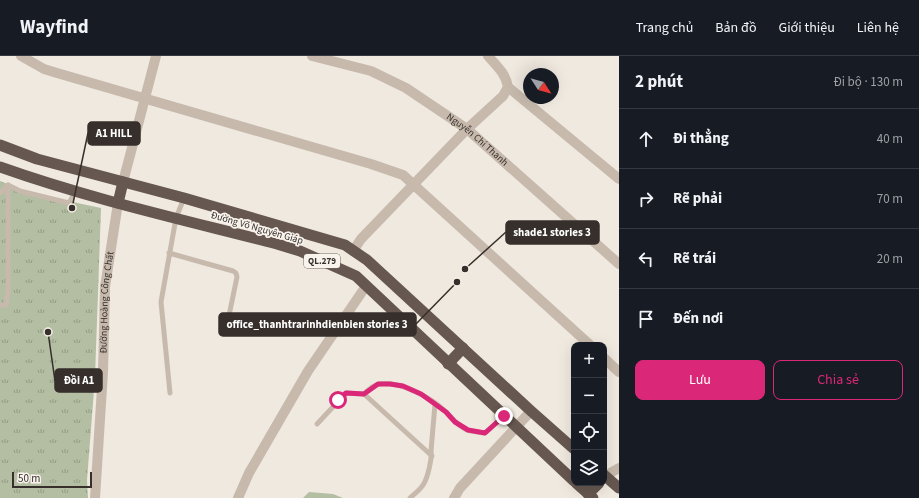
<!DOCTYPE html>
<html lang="vi">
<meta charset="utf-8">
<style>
:root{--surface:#171b24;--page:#242831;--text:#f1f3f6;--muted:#9ea1a6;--line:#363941;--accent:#db2777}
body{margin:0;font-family:"Source Sans 3",sans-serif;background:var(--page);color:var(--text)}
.controls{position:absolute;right:12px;bottom:12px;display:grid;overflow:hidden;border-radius:8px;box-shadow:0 4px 16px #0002}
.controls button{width:36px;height:36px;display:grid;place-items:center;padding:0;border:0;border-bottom:1px solid var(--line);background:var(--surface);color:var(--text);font:20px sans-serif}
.compass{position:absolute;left:523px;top:12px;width:36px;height:36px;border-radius:50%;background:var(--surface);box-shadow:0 4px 16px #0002;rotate:126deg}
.scale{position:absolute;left:12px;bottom:10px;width:80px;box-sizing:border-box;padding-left:4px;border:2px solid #362f2b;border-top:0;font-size:11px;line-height:14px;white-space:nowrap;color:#362f2b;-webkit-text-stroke:3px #f8f3ec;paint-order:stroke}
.stop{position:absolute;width:12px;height:12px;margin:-9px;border:3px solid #db2777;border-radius:50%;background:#fff}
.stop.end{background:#db2777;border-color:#fff;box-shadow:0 1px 4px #0008}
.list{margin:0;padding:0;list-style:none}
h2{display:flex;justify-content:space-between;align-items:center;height:52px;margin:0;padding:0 16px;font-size:17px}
h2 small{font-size:13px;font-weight:400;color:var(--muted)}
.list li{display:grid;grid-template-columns:26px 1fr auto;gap:12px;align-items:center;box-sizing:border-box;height:60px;padding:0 16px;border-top:1px solid var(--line)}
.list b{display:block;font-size:15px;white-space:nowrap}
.list em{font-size:13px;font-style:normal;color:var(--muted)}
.actions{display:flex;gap:8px;padding:12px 16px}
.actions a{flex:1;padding:9px 0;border:1px solid var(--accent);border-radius:8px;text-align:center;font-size:14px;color:var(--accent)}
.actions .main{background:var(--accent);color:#fff}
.icon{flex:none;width:22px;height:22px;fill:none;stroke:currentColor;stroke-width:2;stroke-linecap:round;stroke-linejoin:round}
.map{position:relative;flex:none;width:619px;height:442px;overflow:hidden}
header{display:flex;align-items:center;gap:24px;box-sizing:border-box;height:56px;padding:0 20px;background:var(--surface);border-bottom:1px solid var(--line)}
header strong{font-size:19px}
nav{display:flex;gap:22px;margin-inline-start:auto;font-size:14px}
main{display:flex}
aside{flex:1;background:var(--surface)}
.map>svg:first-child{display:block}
.grass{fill:url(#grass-tufts)}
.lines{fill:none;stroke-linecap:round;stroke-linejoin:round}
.service{stroke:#c7baad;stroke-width:5}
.minor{stroke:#c7baad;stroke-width:10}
.trunk{stroke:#665850;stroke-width:11}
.route{stroke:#db2777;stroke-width:5}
.labels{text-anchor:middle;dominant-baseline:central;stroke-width:3.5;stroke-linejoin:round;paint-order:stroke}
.shield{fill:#f8f3ec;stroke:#706a65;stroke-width:1}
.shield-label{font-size:9px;font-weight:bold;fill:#362f2b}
.street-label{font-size:10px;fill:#362f2b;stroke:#f8f3ec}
.leader{fill:none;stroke:#362f2b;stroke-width:1.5}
.callout-dot{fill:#362f2b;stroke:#f8f3ec;stroke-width:1.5}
.callout{fill:#362f2b;stroke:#362f2b;stroke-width:1.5}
.callout-label{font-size:11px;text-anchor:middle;font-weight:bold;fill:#fff}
</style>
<header>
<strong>Wayfind</strong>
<nav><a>Trang chủ</a><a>Bản đồ</a><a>Giới thiệu</a><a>Liên hệ</a></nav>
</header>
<main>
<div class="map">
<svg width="619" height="442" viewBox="0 0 619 442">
<defs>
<pattern id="grass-tufts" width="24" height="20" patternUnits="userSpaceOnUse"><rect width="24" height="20" fill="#b3bea2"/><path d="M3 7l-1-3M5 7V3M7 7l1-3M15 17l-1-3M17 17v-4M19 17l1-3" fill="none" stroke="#929b84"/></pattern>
</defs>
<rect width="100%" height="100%" fill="#f0e9e0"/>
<g class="grass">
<polygon points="0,125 30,137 101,152 95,321 87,424 88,442 0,442"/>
<polygon points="309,436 333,438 343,442 303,442"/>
</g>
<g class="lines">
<g class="service">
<polyline points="0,137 8,129 20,135 69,147 75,136"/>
<polyline points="169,197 233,215 236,217 237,221 227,269"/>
<polyline points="0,249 6,249 8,236 8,129"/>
<polyline points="170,337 161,246 176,162 184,142"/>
<path d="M364,338C368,334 374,329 379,328C399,324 432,342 446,356C453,363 458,370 467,374C472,376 480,376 485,377L504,360"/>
<polyline points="317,368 346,337 364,338 432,400"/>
<path d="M410,442C414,438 420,434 423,429C428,422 432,402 431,395L435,348"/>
</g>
<g class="minor">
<polyline points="21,0 44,13 57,17 371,108 403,119 590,289"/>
<path id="s1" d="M312,0L371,15L406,32L467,73L619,208"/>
<polyline points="508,31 619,123"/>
<polyline points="123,126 156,0"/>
<path d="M353,195L361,183L467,73L503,40L508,31C506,18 497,10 488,0"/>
<polyline points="604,302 619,316"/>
<polyline points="605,420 619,412"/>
<path id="s2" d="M95,442L103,316L105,231L118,147"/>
<polyline points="238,442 249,417 308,315 366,230"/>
<polyline points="454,442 460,432 531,355"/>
</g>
<g class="trunk">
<polyline points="0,89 37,103 184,142 345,189 367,204 531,355 574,393"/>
<path d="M0,111C90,143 184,164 277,188L300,195L356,220L574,425"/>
<polyline points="118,147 123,126"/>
<polyline points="448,308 463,292"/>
<polyline points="604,419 619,432"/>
<polyline points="576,427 593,442"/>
<polyline points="588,438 599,427"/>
</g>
</g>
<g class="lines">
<polyline class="route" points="338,344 346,337 364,338 378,328 390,328 403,330 421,338 435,348 446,356 455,366 468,374 485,377 504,360"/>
</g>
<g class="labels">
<rect class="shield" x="304" y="198" width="36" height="14" rx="3"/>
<g class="shield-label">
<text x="322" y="205">QL.279</text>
</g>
<g class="street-label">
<text stroke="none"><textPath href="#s1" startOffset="188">Nguyễn Chí Thanh</textPath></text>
<text transform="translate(257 172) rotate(16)">Đường Võ Nguyên Giáp</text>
<text stroke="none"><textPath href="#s2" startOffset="196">Đường Hoàng Công Chất</textPath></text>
</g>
</g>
<path class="leader" d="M72 152L88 77M465 213L506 176M457 226L416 268M48 276L55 325"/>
<g class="callout-dot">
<circle cx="72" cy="152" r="4"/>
<circle cx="465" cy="213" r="4"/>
<circle cx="457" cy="226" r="4"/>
<circle cx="48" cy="276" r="4"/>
</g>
<g class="callout">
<rect x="88" y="66" width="52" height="23" rx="4"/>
<rect x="506" y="165" width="93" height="23" rx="4"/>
<rect x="219" y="257" width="197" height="23" rx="4"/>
<rect x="55" y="313" width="47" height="23" rx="4"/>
</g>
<g class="callout-label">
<text x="114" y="81">A1 HILL</text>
<text x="552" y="180">shade1 stories 3</text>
<text x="317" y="272">office_thanhtrarinhdienbien stories 3</text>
<text x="79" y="328">Đồi A1</text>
</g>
</svg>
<div class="controls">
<button>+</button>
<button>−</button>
<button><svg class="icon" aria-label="locate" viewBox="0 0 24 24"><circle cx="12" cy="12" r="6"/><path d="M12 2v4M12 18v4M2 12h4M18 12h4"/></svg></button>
<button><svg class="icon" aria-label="layers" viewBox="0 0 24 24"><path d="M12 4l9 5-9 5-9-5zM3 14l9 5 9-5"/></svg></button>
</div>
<svg class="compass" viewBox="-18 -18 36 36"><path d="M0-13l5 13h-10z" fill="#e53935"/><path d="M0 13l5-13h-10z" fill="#9ea1a6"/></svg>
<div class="scale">50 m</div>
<div class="stop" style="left:338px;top:344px"></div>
<div class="stop end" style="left:504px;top:360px"></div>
</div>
<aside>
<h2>2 phút<small>Đi bộ · 130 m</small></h2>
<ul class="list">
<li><svg class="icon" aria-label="ahead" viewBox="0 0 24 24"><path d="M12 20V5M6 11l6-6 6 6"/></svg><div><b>Đi thẳng</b></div><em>40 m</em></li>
<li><svg class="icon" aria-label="right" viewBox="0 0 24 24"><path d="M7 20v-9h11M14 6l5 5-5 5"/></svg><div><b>Rẽ phải</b></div><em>70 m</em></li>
<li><svg class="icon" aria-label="left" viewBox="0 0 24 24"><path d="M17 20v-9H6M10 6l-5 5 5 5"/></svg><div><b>Rẽ trái</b></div><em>20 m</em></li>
<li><svg class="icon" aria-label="arrive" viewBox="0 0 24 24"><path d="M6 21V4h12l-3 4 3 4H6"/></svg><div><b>Đến nơi</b></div></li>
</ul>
<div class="actions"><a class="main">Lưu</a><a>Chia sẻ</a></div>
</aside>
</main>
